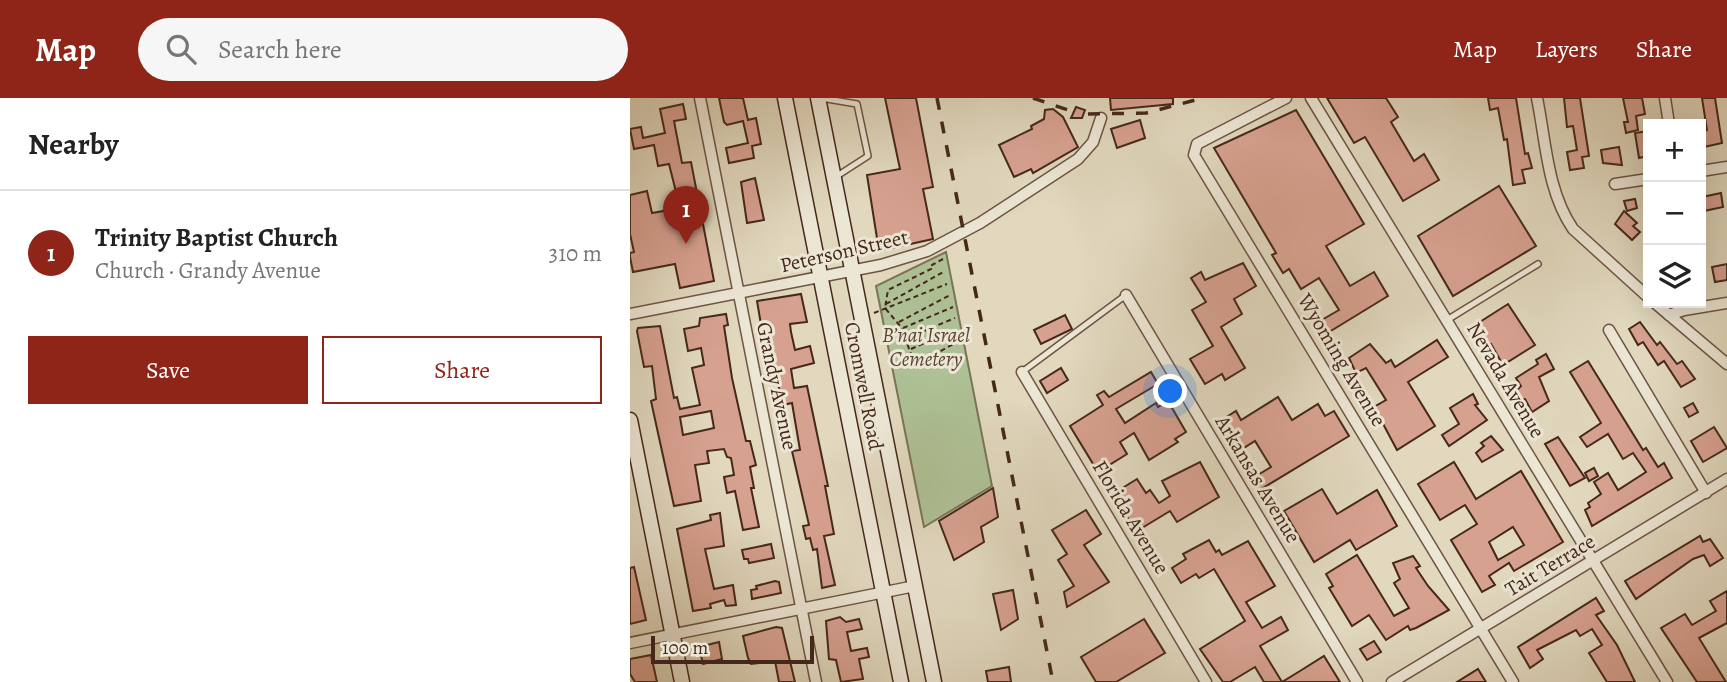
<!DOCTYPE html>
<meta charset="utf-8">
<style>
:root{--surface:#fff;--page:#f6f6f6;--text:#222;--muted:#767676;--line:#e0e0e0;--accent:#8f2418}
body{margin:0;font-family:Alegreya,serif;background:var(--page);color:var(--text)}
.controls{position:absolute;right:21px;top:21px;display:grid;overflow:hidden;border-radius:0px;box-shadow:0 7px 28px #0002}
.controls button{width:63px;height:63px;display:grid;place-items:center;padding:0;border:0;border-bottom:2px solid var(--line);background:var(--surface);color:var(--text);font:35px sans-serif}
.scale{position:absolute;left:21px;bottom:18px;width:163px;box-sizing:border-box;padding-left:7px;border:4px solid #46281b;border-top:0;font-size:19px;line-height:24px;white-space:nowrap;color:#46281b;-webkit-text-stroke:5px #ece6d5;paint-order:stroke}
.you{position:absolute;left:541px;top:294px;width:24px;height:24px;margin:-18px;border:5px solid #fff;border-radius:50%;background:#1a73e8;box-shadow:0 0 0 10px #1a73e833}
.badge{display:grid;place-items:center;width:46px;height:46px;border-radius:50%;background:var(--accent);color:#fff;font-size:23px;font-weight:700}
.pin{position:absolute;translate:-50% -58px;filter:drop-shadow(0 2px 4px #0008)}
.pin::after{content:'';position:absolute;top:37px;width:24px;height:21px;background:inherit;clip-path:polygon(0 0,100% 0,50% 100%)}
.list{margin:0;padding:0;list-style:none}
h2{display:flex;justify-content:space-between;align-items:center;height:91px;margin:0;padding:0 28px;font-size:30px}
h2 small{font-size:23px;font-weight:400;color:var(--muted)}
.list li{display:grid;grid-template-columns:46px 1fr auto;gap:21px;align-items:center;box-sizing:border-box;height:126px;padding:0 28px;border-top:2px solid var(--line)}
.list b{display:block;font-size:26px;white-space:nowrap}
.list p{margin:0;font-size:23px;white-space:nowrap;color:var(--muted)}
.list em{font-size:23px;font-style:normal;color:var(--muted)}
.actions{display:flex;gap:14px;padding:21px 28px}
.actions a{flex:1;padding:16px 0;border:2px solid var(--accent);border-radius:0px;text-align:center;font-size:24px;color:var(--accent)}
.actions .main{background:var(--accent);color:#fff}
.icon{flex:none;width:38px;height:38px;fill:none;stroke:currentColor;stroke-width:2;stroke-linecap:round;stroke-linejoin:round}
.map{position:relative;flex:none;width:1097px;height:584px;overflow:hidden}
header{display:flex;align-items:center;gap:42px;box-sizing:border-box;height:98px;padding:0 35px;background:var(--accent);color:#fff}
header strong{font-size:33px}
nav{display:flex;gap:38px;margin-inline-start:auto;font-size:24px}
.search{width:490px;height:63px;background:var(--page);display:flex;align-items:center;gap:18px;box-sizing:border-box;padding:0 24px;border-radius:38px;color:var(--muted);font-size:26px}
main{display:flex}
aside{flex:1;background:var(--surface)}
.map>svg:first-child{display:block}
.green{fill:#aec095;stroke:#7a7458;stroke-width:2}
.building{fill:#d7a190;stroke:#46281b;stroke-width:2;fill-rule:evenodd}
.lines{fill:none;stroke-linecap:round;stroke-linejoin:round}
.lane-casing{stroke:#6d5444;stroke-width:8}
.street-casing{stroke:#6d5444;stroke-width:13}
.secondary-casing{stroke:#46281b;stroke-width:17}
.path{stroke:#46281b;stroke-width:2;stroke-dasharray:5 3.5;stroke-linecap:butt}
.lane{stroke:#ece6d5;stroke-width:5}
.street{stroke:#ece6d5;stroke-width:10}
.secondary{stroke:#ece6d5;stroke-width:14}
.rail{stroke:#46281b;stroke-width:3.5;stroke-dasharray:12 12;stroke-linecap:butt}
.labels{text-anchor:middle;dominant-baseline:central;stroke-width:6;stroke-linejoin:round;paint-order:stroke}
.street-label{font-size:21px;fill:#46281b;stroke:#ece6d5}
.park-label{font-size:21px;font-style:italic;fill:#5b4633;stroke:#ece6d5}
</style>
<header>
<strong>Map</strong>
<div class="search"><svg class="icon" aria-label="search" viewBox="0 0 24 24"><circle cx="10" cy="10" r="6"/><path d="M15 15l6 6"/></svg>Search here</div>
<nav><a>Map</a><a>Layers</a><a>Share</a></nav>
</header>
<main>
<aside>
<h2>Nearby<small></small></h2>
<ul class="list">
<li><span class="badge">1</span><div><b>Trinity Baptist Church</b><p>Church · Grandy Avenue</p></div><em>310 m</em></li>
</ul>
<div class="actions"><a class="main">Save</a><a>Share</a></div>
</aside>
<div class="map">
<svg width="1097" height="584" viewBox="0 0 1097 584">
<rect width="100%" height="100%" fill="#e1d8be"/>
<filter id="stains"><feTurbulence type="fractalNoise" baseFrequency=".00286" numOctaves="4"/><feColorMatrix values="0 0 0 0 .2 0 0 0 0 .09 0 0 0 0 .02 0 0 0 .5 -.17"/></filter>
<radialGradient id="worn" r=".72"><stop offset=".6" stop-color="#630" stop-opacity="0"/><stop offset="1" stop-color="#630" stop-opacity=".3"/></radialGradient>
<polygon class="green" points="316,154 362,388 294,429 246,188"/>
<g class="building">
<polygon points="89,0 113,0 118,22 126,20 131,46 122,48 124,60 99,65 96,50 118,45 113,23 97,27 94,24"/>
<polygon points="255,0 286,0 303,89 293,91 303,141 249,153 237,77 270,71"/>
<polygon points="480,0 543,0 543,6 481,12"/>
<polygon points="697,0 756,0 768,19 761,24 784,63 794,56 809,82 773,103 735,39 724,45"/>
<polygon points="858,0 886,0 895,56 898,55 902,70 892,72 895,85 883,87 877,41 874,42 868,10 860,12"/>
<polygon points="934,0 950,0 959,58 952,59 954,70 940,72 937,54 947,52 943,28 937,29"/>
<polygon points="993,0 1012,0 1015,16 1006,18 1008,32 996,35 994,24 998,24"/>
<polygon points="1072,0 1085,0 1092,45 1074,49 1072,34 1077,32"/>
<polygon points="53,6 56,21 44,23 52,65 61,64 84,183 50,190 45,166 3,174 0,159 0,155 4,154 0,136 0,97 17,93 22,115 50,110 39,66 28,68 24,47 4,51 0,31 11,29 13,40 35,35 30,11"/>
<polygon points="446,9 455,12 452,20 441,20"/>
<polygon points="423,11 433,19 448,49 403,75 401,71 384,79 369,47 402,31 401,28 414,21 415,12"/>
<polygon points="666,12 734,126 696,148 720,188 744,174 758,198 691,239 683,227 709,212 689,180 671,191 659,171 653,175 642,157 646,155 584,50"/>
<polygon points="510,22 515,40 487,50 481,31"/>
<polygon points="1018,33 1018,58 1009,60 1005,35"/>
<polygon points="989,49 992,67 973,65 971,52"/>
<polygon points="125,80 134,122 117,125 111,84"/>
<polygon points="869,88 906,148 823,198 788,138"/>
<polygon points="1091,95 1093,109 1074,113 1072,99"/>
<polygon points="1005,101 1007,110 997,113 994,103"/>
<polygon points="994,113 1007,125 1003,128 1010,134 1002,142 985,126"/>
<polygon points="613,165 626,188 604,201 612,216 591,229 615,270 595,282 592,276 575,286 560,261 583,248 562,212 576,204 561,180 571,174 575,182"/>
<polygon points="1097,166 1097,182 1085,184 1082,169"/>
<polygon points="171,196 177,224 160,226 161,234 165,252 180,248 184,265 161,271 164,290 177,288 198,388 195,388 204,436 194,438 205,487 192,490 187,451 183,452 180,440 176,441 173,428 179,427 162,353 170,352 162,305 153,307 142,260 139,261 134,244 127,203"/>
<polygon points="878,206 905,247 873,267 861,246 855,250 842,229"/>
<path d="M96,216L98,227L94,228L102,280L116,343H120L126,367L120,369L124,390H121L129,429L113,432L105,393L97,395L94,379L104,377L101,360L97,359L94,351L77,353L79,365L65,367L71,403L44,408L21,303L26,301L22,268L14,269L7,233L8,230L30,228L44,300L47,299L50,311L70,307L62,270L74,267L71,250L58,253L54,231L69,228L70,220ZM81,313L84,330L53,337L50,319Z"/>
<polygon points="435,217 442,231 411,246 404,232"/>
<polygon points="1010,224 1027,247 1030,244 1047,266 1052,263 1065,281 1051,289 1034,263 1028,267 1013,244 1008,247 999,231"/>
<polygon points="807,242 818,259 778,284 805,328 767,352 744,309 756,302 736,270 726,275 719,260 740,246 756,265 761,262 765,269"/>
<polygon points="916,256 924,271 909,279 919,303 902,314 895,301 889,302 885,294 891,288 886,280 908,266 906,262"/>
<polygon points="958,263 1013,352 1016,350 1028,369 1034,365 1042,380 962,428 955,412 960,409 958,405 971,396 964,384 978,375 988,392 1016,374 1003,355 993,361 978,336 957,349 950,339 971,325 940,274"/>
<polygon points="431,270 438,282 417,295 410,283"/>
<polygon points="521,274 528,286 486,311 495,325 526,305 528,309 538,303 556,334 545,341 548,344 519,362 504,335 490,344 497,356 468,374 440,328 473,307 467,297 474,293 479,299"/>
<polygon points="843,296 848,306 845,307 857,322 819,348 812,337 829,326 820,310"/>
<polygon points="648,299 662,322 688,306 695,318 704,313 719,338 628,393 621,381 641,369 625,343 609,353 598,335 594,337 590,330 601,323 598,318 606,313 611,322"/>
<polygon points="1063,305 1068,314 1059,319 1054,310"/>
<polygon points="1084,329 1097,350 1073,364 1061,343"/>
<polygon points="861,338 873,352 852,364 846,355 854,348 851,345"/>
<polygon points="928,339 955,380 940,388 915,346"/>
<polygon points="570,364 589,399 547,424 540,413 507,433 481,397 507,381 516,395 520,392 529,405 540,398 532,383"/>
<path d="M824,364L846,401L891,373L933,444L884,473L879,465L859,478L865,487L852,494L821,442L847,426L835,407L810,422L788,386ZM883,429L894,447L868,462L859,444Z"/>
<polygon points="964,370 968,378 959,383 955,375"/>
<polygon points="363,390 368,419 351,429 354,444 324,462 309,423"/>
<polygon points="692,391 707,416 747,392 767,428 726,452 720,442 684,464 654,413"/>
<polygon points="456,412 471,436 454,447 479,484 437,509 434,494 444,488 428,462 437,456 422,432"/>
<polygon points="90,415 94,448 75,451 84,491 103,487 106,507 96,508 94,502 80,506 81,510 63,513 47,431 81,422 80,417"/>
<polygon points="1070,438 1073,444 1080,441 1093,460 1080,468 1074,457 1063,461 1006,501 995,483"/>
<polygon points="579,442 586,454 589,452 592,457 618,443 645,488 616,504 632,530 651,519 658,532 630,548 652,584 634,584 625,569 600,584 593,584 570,551 615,523 584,471 569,480 566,476 551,485 542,470 556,461 553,456"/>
<polygon points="141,446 144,460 119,465 118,461 114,461 112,452"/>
<polygon points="727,457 764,518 779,510 764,485 770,481 763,465 783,458 790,468 786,470 798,488 819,512 786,530 780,532 778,528 756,542 739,517 722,528 699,490 703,488 696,476"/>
<polygon points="4,469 16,522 0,526 0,470"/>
<polygon points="145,483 149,484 151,495 122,501 121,492 127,491 126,488"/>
<polygon points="383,492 388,521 371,532 363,496"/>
<polygon points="1097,493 1097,525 1069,540 1096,584 1067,584 1031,530 1055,516 1062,527 1086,513 1080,503"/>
<polygon points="966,500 974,513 966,517 987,547 1005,584 977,584 959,555 972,547 962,531 950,538 946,532 907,552 913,561 900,570 888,549"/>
<polygon points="210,519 216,524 229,521 232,531 217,534 221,553 237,550 239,559 229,561 233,581 211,584 206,562 199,561 196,523"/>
<polygon points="514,521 535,555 486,584 466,584 451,559"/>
<polygon points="146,529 152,530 165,584 149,584 145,563 121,566 118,560 113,538"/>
<polygon points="744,543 751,554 737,562 730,551"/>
<polygon points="89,544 92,561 73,566 69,549"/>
<polygon points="21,557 27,584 5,584 0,576 0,561"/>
<polygon points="694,558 710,584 652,584 670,573"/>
<polygon points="379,569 381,584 358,584 356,573"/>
<polygon points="848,571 856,584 827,584"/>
</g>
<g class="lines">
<defs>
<g id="lane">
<polyline points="191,0 227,6 238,58 207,78"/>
<polyline points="817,222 908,166"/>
<polyline points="392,274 496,197"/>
</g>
<g id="street">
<polyline points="70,0 186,584"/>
<polyline points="656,0 567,46 564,57 883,584"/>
<polyline points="681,0 1037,584"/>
<path d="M907,0C916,44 917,93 943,131L1018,199"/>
<polyline points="1035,0 1039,26"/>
<polyline points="1071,73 1097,69"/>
<polyline points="985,86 1018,81"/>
<polyline points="496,197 727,584"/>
<polyline points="1025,205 1097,266"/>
<polyline points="0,216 251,167 297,153 350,125 448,61 463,44 471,20"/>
<polyline points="1039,217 1054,212 1097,205"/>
<polyline points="979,232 1076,395"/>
<polyline points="392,274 576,584"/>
<polyline points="0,545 285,488"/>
<polyline points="762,584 1097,381"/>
</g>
<g id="secondary">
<polyline points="155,0 271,584"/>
<polyline points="188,0 304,584"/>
<polyline points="0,322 52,584"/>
</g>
</defs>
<use href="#lane" class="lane-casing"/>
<use href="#street" class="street-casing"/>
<use href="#secondary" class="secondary-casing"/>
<g class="path">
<polyline points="313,161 302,167 303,170 258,192 255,210 271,229 285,267 329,243"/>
<polyline points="256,206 315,173"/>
<polyline points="244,215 317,186"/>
<polyline points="269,224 320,197"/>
<polyline points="273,230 323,209"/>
<polyline points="277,240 325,220"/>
<polyline points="281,251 327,231"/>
</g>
<use href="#lane" class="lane"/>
<use href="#street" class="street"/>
<use href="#secondary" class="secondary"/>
<g class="rail">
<polyline points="307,0 423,584"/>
<polyline points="403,0 438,12"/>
<polyline points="458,16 516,15 573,0"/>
</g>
</g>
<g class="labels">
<g class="street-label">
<text transform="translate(214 153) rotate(-13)">Peterson Street</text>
<text transform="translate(712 262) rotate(59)">Wyoming Avenue</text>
<text transform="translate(876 282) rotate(59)">Nevada Avenue</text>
<text transform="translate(147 288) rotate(78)">Grandy Avenue</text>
<text transform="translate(234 288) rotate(79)">Cromwell Road</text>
<text transform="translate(628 381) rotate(59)">Arkansas Avenue</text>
<text transform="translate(501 419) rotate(59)">Florida Avenue</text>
<text transform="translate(920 467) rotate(-31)">Tait Terrace</text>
</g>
<g class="park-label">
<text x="296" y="237">B’nai Israel<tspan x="296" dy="24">Cemetery</tspan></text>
</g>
</g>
<rect width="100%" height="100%" filter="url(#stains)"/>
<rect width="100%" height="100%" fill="url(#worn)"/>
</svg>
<div class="controls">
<button>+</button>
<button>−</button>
<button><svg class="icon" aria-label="layers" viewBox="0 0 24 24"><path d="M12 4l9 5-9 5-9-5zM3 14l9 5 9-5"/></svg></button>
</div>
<div class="scale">100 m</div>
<div class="you"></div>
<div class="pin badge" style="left:56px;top:146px">1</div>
</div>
</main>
